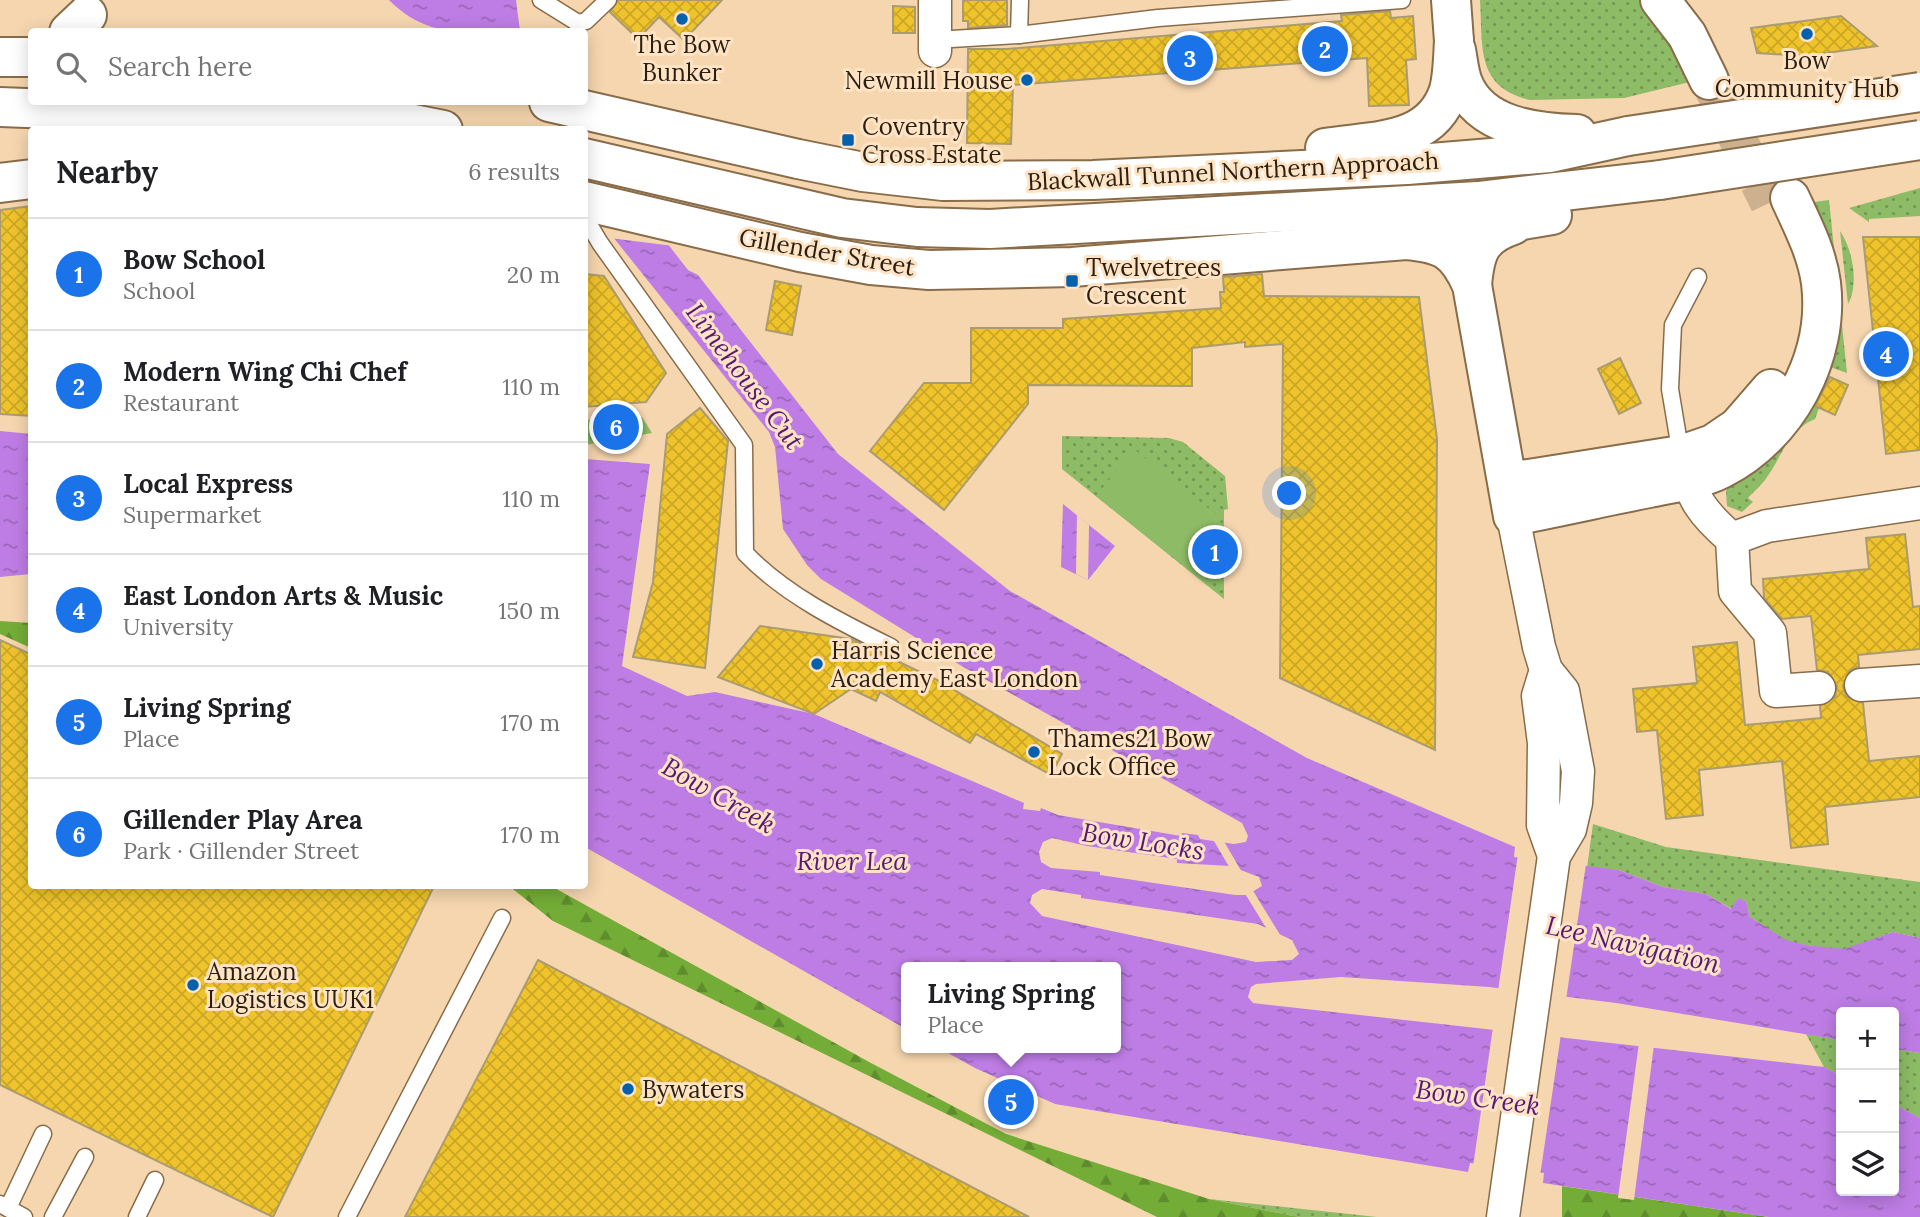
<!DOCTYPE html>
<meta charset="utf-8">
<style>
:root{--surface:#fff;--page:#f2f2f2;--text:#202124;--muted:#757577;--line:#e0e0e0;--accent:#1a73e8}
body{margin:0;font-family:Lora,serif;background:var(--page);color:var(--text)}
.controls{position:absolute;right:21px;bottom:21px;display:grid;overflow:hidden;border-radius:7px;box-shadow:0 4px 18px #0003}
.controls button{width:63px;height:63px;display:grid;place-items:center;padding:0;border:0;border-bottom:2px solid var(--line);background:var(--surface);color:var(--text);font:35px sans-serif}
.you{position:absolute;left:1290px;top:494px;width:24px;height:24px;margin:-18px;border:5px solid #fff;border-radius:50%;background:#1a73e8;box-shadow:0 0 0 10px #1a73e833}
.badge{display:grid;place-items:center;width:46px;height:46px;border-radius:50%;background:var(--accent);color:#fff;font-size:23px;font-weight:700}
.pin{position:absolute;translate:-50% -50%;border:4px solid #fff;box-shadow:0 2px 7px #0006}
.popup{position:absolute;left:901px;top:962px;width:220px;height:91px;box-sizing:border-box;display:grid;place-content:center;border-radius:7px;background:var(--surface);filter:drop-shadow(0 2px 5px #0005);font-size:23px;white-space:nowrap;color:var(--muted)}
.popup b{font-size:26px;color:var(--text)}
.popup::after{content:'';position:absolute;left:50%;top:100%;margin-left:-14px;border:14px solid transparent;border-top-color:var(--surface)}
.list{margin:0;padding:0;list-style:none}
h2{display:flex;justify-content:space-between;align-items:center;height:91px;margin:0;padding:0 28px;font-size:30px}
h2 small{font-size:23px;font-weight:400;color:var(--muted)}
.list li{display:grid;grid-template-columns:46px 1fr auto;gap:21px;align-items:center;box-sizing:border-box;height:112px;padding:0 28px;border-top:2px solid var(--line)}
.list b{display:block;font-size:26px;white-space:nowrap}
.list p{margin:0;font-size:23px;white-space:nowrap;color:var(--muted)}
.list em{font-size:23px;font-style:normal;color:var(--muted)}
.icon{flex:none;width:38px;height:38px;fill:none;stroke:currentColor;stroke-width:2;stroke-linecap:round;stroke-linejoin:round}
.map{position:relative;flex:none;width:1920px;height:1217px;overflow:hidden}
.search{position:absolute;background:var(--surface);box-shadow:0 4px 18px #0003;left:28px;top:28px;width:560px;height:77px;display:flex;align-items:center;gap:18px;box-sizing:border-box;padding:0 24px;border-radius:7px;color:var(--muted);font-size:26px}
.panel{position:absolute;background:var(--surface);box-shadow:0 4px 18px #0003;left:28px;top:126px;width:560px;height:763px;border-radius:7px}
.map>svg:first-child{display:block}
.green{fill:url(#green-dots)}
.forest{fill:url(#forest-firs)}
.pitch{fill:#8dbb66}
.water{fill:url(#water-ripples);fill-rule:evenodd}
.pier{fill:#f6d6af}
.building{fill:url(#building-cross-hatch);stroke:#aa9c70;stroke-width:2}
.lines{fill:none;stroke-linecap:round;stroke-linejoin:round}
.secondary-tunnel{stroke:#cdb18f;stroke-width:38;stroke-dasharray:38 19;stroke-linecap:butt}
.lane-casing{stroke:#896c49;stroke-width:19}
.street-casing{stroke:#896c49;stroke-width:35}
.secondary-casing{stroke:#896c49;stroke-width:42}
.highway-casing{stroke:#896c49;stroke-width:42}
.lane{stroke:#fff;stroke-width:16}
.street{stroke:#fff;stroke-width:32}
.secondary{stroke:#fff;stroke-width:38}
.highway{stroke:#fff;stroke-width:38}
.highway-bridge-casing{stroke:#896c49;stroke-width:42;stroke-linecap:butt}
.highway-bridge{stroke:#fff;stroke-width:38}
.poi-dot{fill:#0260ad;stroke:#fee4c5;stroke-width:2.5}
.labels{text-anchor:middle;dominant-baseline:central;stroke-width:6;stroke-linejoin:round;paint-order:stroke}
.poi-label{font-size:24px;fill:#2b1f11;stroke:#fee4c5;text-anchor:start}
.street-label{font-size:24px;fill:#2b1f11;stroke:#fee4c5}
.water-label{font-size:26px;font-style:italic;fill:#581976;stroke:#fee4c5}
</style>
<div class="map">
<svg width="1920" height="1217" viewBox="0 0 1920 1217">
<defs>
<pattern id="green-dots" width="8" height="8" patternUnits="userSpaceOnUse" patternTransform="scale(1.75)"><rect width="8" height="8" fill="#8dbb66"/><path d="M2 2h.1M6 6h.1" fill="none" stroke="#739753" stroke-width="1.8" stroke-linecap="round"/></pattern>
<pattern id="forest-firs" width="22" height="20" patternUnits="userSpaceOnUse" patternTransform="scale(1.75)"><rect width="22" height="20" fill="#73ad37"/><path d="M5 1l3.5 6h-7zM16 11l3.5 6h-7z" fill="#5f8c2d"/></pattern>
<pattern id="water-ripples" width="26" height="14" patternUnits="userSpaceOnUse" patternTransform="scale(1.75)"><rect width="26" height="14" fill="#be7de5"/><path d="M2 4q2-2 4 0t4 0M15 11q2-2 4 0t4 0" fill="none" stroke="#9b66b8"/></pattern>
<pattern id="building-cross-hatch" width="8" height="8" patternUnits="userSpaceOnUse" patternTransform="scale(1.75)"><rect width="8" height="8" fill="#eec32c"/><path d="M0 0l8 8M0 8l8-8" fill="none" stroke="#cca726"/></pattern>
</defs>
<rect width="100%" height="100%" fill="#f6d6af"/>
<g class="green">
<path d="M1480,0H1648L1698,80L1624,98L1530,100C1475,87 1483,46 1480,0Z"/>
<polygon points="1920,188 1920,216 1869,219 1869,222 1849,208"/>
<polygon points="1829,200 1847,373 1827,366 1808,203"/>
<path d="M1840,231C1853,250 1859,284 1848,304Z"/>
<path d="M1810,404L1819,408L1815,419C1787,431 1783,455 1767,477C1762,485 1754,491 1748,498L1753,502L1742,512L1727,506L1726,491L1731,483Z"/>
<polygon points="642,417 652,433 585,445 585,420"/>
<polygon points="1062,436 1169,438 1183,442 1225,476 1228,509 1224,510 1224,599 1062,469"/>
<polygon points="1593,824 1666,847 1920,882 1920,938 1893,932 1844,950 1806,945 1786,941 1750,917 1746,901 1738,898 1732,909 1706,894 1663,887 1619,870 1587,868"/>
<polygon points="1806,1034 1841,1040 1841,1076 1824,1067"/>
<polygon points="1894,1049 1920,1053 1920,1118 1894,1104"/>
<polygon points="1209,1199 1377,1217 1298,1217"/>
</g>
<g class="forest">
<polygon points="0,621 31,623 31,648 0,634"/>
<polygon points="509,886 551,886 871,1063 1006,1134 1209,1199 1298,1217 1157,1217 553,921"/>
<polygon points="1562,1186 1769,1217 1562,1217"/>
</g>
<polygon class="pitch" points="1134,449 1222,519 1184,566 1096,496"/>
<g class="water">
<path d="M389,0H516L520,31C468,32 429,40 389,0Z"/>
<path d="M584,136L688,270L698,275L838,454L1010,591L1307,758L1515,847L1514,857L1619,870L1663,887L1706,894L1731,909L1738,898L1746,901L1750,917L1786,940L1806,945L1844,949L1893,932L1920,938V1053L1894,1049V1012H1841V1040L1616,1003L1489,987L1341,977L1256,984L1251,987L1248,997L1253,1003L1824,1067L1841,1076V1191H1894V1104L1920,1118V1217H1769L1543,1183L1544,1173L1470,1163L1468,1172L1055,1104L975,1068L939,1048H1116V967H906V1029L585,847V459L650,464L622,666L687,696L715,692L814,714L1024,803L1023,809L1040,811L1041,808L1058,815L1181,836L1182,833L1198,835L1200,839L1234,844L1246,842L1248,836L1242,823L960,665L821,579L807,565L783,529L775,447L769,432L585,202ZM1052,838L1087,846L1177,859V863L1230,866L1259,877L1262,886L1247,895H1235L1100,875V872L1051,868L1041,862L1039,852L1043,842ZM1042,889L1081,895V898L1258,924L1292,940L1299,954L1292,960L1256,962L1042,916L1030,903L1032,895Z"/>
<polygon points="0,431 32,434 31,574 0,577"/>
<polygon points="1063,504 1115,546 1088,580 1061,567"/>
</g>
<g class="pier">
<polygon points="503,102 563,102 583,130 524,130"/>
<polygon points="585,132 587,134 674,246 609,238 584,207"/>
<polygon points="1077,515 1089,525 1088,580 1076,574"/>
<polygon points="1211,836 1222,838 1243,874 1231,870"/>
<polygon points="1518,854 1586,864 1566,1000 1498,991"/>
<polygon points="1252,889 1282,938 1268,931 1244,892"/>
<polygon points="1493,1027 1561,1034 1540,1176 1473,1167"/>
<polygon points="1639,1043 1654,1045 1634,1200 1618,1198"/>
</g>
<g class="building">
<polygon points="618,0 722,0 684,40 659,17 638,39 610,12"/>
<polygon points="963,0 1007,0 1007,25 968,28 968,21 963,21"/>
<polygon points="893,6 915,7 915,33 893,33"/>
<polygon points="1390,11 1391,18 1413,16 1416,59 1406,60 1409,105 1369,106 1367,58 1013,85 1011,144 967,143 968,49 1007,49 1342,21 1341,15"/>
<polygon points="1841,16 1877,46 1804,56 1757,53 1751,28"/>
<polygon points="32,206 32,416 0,414 0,210"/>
<polygon points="1863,237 1920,237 1920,450 1886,454"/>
<polygon points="584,274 604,276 666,373 646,402 584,407"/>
<polygon points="1262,274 1264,296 1419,297 1437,439 1435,750 1280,678 1283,344 1245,347 1245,342 1192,348 1192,386 1028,385 1028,404 944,510 870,451 924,383 971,383 971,328 1063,328 1063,319 1221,308 1220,292 1224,292 1223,277"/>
<polygon points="775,281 801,286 792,335 766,330"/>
<polygon points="1620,358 1641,403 1619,414 1598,369"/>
<polygon points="1830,377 1848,385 1835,415 1815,406"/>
<polygon points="700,408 728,441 705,668 633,657 653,582 667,434"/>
<polygon points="1905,534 1913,607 1920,606 1920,649 1858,655 1859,667 1850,670 1843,686 1846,696 1863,703 1869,761 1920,756 1920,797 1825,807 1828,844 1791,848 1782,761 1699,770 1703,815 1666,819 1657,730 1637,732 1633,689 1697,683 1693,647 1737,642 1745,725 1821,718 1820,706 1835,697 1837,686 1828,672 1817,670 1811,616 1782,619 1764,598 1763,579 1869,569 1866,538"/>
<polygon points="760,626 851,639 939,681 1062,754 1051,775 976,734 970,743 880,692 876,701 851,689 814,714 718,677"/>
<polygon points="0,640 32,655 32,886 434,886 273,1217 0,1085"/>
<polygon points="538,960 1029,1217 405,1217"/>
</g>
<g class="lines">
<polyline class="secondary-tunnel" points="1709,80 1769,203"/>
<defs>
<g id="lane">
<polyline points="541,0 578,23 586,21 608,0"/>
<polyline points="1019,35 1020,0"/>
<polyline points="935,40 1019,35 1158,18 1402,0"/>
<path d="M584,216L600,243L744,445L745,553C784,594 840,622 891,647"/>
<polyline points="1681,455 1670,389 1673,325 1698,277"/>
<polyline points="0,1204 24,1217"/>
<polyline points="8,1208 43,1134"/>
<polyline points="53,1217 85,1157"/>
<polyline points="137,1217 155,1180"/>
<polyline points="347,1217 502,918"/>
</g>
<g id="street">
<polyline points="935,51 935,0"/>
<path d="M1682,459C1691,498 1703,514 1732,539L1735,591L1770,633L1776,691L1819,688"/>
<polyline points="1732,539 1767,526 1920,503"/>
<polyline points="1546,670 1538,696 1544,743 1543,825 1554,856"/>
<polyline points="1861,685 1920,681"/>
<polyline points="1503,1217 1554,856 1570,829 1576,803 1578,771 1563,691 1546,670 1539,647 1513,516"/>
</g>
<g id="secondary">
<polyline points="1451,0 1454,41"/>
<polyline points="1660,0 1687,35 1709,80"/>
<polyline points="0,183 32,179"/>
<path d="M584,201L800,252L871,265L929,270L1072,267L1406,240C1443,243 1456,250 1472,285L1513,516C1559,507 1604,497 1649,488C1672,483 1700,480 1721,469C1787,436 1830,357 1821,283C1817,253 1803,226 1790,198"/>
<polyline points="1509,482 1681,455 1713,444 1738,427 1771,389"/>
</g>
<g id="highway">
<polyline points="69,32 87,15"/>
<path d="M1456,50C1458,60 1459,73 1463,83C1480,127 1536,133 1577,134"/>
<polyline points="0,57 32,57"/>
<polyline points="549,102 798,159 863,172 943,181 1093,180 1407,165 1550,153 1628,136"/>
<polyline points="0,107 408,123 443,130"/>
<path d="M1325,148C1373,140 1432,145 1449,90C1453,75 1453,56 1454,41"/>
<polyline points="584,158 842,218 917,227 990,229 1478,201 1660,180"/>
<polyline points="1406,240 1552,215"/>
<path d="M1472,285C1475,252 1480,236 1513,225"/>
</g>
</defs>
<use href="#lane" class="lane-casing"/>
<use href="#street" class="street-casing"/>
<use href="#secondary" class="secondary-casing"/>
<use href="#highway" class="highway-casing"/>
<use href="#lane" class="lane"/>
<use href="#street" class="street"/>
<use href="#secondary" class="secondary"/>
<use href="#highway" class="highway"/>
<defs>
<g id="highway-bridge">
<polyline points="1628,136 1920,92"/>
<polyline points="1660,180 1920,140"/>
</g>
</defs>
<use href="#highway-bridge" class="highway-bridge-casing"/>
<use href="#highway-bridge" class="highway-bridge"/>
</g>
<g class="poi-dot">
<circle cx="682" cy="19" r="7"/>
<circle cx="1807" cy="34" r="7"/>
<circle cx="1027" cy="80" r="7"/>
<rect x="841" y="133" width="14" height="14" rx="3.5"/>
<rect x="1065" y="274" width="14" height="14" rx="3.5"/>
<circle cx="817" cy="664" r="7"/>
<circle cx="1034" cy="752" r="7"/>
<circle cx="193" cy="985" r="7"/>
<circle cx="628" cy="1089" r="7"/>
</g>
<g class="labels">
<g class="poi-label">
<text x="682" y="44" text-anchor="middle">The Bow<tspan x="682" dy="28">Bunker</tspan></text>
<text x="1807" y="60" text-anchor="middle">Bow<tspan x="1807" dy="28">Community Hub</tspan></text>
<text x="1013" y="80" text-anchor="end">Newmill House</text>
<text x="862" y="126">Coventry<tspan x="862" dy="28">Cross Estate</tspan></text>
<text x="1086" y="267">Twelvetrees<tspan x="1086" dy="28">Crescent</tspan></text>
<text x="831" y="650">Harris Science<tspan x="831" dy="28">Academy East London</tspan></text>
<text x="1048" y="738">Thames21 Bow<tspan x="1048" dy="28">Lock Office</tspan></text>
<text x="207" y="971">Amazon<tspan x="207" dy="28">Logistics UUK1</tspan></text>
<text x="642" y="1089">Bywaters</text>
</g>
<g class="street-label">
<text transform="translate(1233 171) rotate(-3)">Blackwall Tunnel Northern Approach</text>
<text transform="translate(827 252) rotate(10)">Gillender Street</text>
</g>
<g class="water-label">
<text transform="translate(745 376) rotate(53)">Limehouse Cut</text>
<text transform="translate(719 795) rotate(30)">Bow Creek</text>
<text transform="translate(1143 841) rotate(9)">Bow Locks</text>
<text x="852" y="860">River Lea</text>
<text transform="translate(1633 944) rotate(13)">Lee Navigation</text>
<text transform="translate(1478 1097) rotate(8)">Bow Creek</text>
</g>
</g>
</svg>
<div class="controls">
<button>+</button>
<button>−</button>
<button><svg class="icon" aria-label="layers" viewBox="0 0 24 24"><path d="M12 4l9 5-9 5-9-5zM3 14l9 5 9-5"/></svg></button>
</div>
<div class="you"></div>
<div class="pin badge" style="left:1215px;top:552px">1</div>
<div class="pin badge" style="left:1325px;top:49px">2</div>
<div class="pin badge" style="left:1190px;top:58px">3</div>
<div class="pin badge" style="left:1886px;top:354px">4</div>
<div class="pin badge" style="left:1011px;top:1102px">5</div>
<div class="popup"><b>Living Spring</b>Place</div>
<div class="pin badge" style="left:616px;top:427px">6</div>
<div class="search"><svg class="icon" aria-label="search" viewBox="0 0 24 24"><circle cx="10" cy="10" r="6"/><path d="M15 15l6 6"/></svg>Search here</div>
<section class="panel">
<h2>Nearby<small>6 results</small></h2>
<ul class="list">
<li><span class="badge">1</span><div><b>Bow School</b><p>School</p></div><em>20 m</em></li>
<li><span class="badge">2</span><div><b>Modern Wing Chi Chef</b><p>Restaurant</p></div><em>110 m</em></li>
<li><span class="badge">3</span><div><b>Local Express</b><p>Supermarket</p></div><em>110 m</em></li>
<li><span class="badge">4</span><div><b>East London Arts &amp; Music</b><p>University</p></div><em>150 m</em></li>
<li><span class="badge">5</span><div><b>Living Spring</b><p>Place</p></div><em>170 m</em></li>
<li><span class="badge">6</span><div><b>Gillender Play Area</b><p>Park · Gillender Street</p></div><em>170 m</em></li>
</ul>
</section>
</div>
